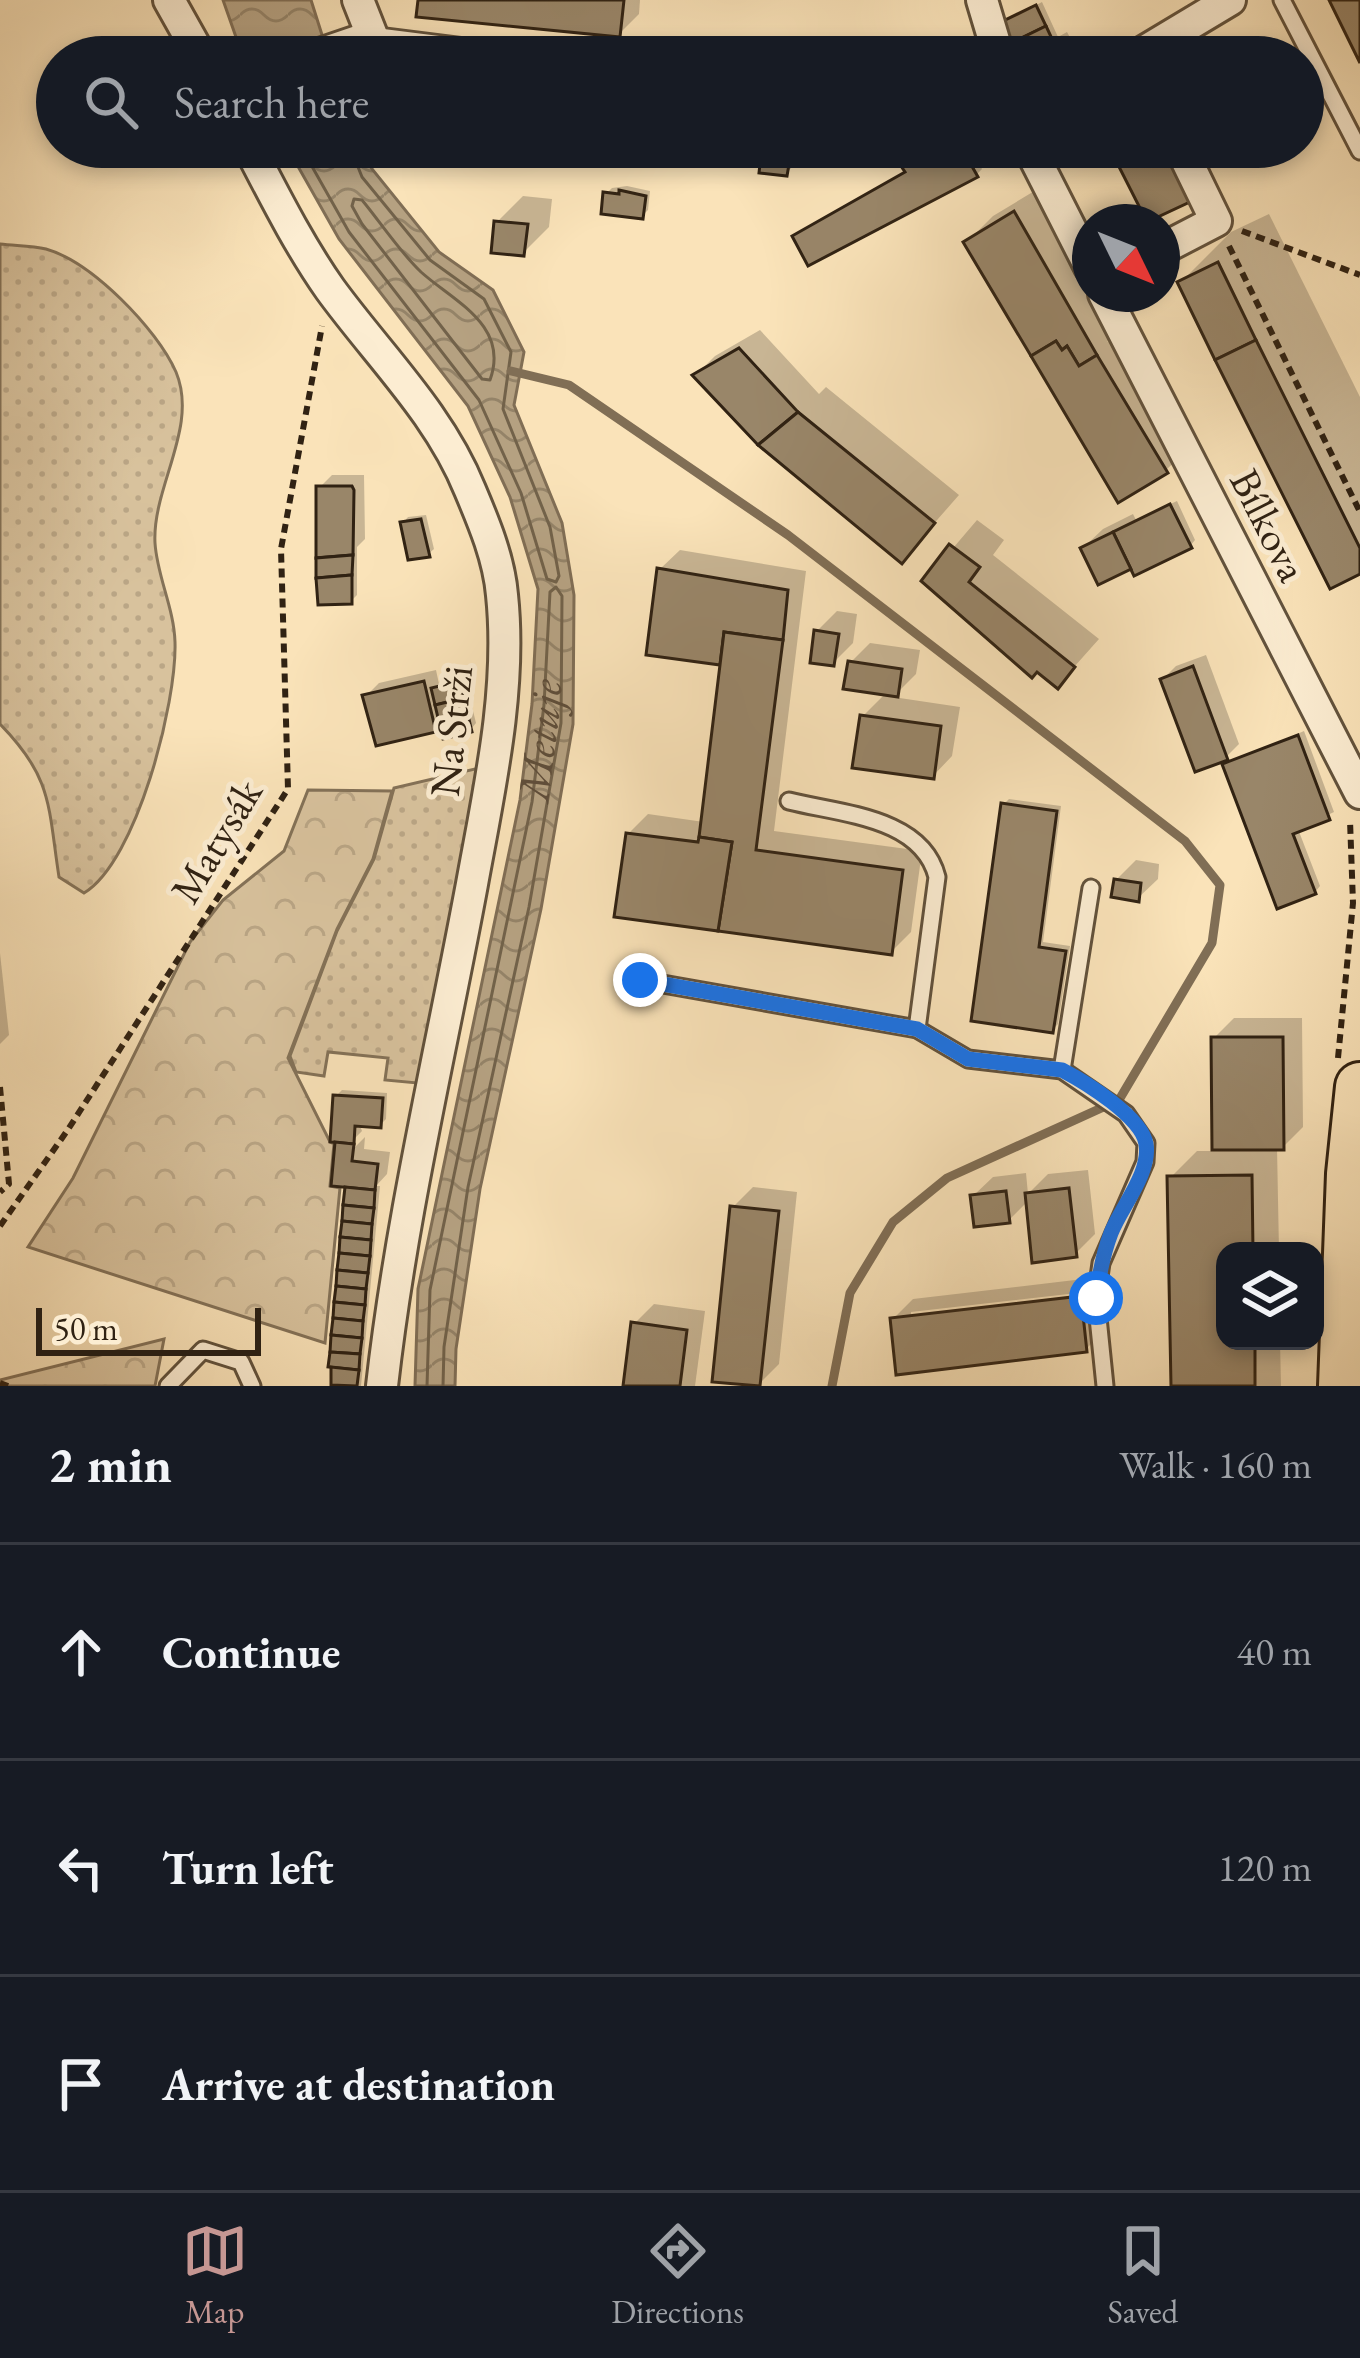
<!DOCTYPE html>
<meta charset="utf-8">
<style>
:root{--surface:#171b24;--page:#242831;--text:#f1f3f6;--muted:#9ea1a6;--line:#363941;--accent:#c59692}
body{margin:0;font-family:"EB Garamond",serif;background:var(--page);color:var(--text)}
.controls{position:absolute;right:36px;bottom:36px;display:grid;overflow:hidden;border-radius:24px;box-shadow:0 6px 18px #0003}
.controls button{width:108px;height:108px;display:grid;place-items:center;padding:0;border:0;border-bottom:3px solid var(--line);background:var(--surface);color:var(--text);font:60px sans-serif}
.compass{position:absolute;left:1072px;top:204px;width:108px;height:108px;border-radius:50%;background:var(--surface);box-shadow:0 6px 18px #0003;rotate:133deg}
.scale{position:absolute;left:36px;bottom:30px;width:225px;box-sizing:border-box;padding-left:12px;border:6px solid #302213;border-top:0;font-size:33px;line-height:42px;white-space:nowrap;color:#302213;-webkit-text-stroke:9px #fcedd2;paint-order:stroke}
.stop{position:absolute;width:36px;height:36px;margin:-27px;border:9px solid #1a73e8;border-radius:50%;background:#fff}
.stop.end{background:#1a73e8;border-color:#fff;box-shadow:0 3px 12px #0008}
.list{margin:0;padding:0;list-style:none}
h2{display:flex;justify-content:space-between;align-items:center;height:156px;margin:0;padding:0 48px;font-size:51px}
h2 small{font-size:39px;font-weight:400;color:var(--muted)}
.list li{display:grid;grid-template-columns:78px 1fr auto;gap:36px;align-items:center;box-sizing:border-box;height:216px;padding:0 48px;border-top:3px solid var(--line)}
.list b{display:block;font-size:45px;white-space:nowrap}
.list em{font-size:39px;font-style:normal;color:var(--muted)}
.icon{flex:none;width:66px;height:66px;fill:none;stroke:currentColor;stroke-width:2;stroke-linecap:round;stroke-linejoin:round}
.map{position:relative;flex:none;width:1360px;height:1386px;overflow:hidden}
.search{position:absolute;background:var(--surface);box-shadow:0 6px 18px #0003;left:36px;right:36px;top:36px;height:132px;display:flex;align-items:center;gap:30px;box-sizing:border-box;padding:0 42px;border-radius:66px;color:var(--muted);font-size:45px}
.sheet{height:804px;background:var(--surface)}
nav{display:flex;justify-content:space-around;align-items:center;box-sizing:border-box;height:168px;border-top:3px solid var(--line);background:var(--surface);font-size:33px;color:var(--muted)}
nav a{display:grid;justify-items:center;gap:6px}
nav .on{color:var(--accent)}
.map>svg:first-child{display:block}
.grass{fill:url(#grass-dots);stroke:#847258;stroke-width:3}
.forest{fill:url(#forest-crowns);stroke:#847258;stroke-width:3}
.water{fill:url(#water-waves);stroke:#806e55;stroke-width:3}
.shadow{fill:#0003;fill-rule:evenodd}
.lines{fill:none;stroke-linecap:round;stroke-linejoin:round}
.shore{stroke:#72624a;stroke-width:3}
.stream{stroke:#806e55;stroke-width:9}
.building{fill:#998669;stroke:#302213;stroke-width:3}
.service-casing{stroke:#62523c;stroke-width:21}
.minor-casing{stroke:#62523c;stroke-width:36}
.primary-casing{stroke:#302213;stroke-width:54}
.path{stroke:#302213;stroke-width:6;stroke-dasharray:9 6;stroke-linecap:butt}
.service{stroke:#fcedd2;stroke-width:15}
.minor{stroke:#fcedd2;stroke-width:30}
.primary{stroke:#fae3b9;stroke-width:48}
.route{stroke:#1a73e8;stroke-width:15}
.labels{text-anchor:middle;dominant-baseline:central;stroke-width:10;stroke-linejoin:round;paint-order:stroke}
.street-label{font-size:42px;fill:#302213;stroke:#fcedd2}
.water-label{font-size:45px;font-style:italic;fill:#5f4e3a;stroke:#fcedd2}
</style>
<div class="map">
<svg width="1360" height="1386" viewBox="0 0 1360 1386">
<defs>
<pattern id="grass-dots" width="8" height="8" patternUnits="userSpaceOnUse" patternTransform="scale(3)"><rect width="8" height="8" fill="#d8c29d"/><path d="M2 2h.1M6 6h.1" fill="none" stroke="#baa686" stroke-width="1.8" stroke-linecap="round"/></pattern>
<pattern id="forest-crowns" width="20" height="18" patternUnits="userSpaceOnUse" patternTransform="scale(3)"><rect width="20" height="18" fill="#d8c29d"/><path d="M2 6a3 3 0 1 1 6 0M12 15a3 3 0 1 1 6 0" fill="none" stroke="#baa686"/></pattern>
<pattern id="water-waves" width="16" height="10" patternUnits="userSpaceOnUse" patternTransform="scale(3)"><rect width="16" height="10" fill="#b5a181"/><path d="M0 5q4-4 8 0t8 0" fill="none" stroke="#948368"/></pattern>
</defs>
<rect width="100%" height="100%" fill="#fae3b9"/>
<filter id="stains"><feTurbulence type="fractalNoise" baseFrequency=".00167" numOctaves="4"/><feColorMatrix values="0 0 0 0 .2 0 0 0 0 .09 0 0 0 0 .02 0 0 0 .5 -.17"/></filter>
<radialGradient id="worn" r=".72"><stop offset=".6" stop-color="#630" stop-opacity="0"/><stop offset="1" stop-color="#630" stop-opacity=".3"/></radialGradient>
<g class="grass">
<path d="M0,244C15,246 31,245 46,249C92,262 157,329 176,372C199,427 152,487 155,543C157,576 174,608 175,642C177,702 137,861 84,893L59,877C48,806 53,778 0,724Z"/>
<polygon points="479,768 480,781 417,1083 385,1080 388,1058 328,1052 324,1076 296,1072 290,1056 337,931 374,859 394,788"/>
</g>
<g class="forest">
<polygon points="308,790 392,791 373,859 337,929 288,1058 330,1142 334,1144 330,1186 340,1188 325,1343 28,1247 73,1178 190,942 223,900 284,851"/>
<polygon points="164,1339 155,1386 0,1386 0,1380"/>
</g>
<g class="water">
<polygon points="223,0 311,0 329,57 243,57"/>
<polygon points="287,147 359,147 372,169 439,252 493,290 524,352 514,405 562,523 574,595 573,724 541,909 480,1189 456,1349 455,1386 415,1386 418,1289 520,800 532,704 538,589 510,497 468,406 339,239"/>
</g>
<g class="shadow">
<polygon points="421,0 640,0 639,14 619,34"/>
<polygon points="1042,2 1058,37 1067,32 1075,47 1069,57 1017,57 1001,24"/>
<polygon points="565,147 594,147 589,152"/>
<polygon points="669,147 813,147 786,173 763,162 699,155 692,163"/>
<polygon points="935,147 969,147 982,169 976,175 795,236 907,171"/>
<polygon points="627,186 650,191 648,210 642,216 606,194 612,188"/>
<polygon points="1041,187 1090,271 1090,294 1122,326 1107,342 1118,337 1186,451 1166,470 967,242 993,216"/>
<polygon points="523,196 552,199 549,227 523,253 497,222"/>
<polygon points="1269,214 1360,397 1360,571 1180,283 1231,232"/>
<polygon points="760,330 819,394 826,387 959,495 902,560 696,375 715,356"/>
<polygon points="332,475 364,475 365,539 357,547 357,595 351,601 319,488"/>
<polygon points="1177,501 1195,540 1190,546 1083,548 1103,529 1133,514 1136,520"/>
<polygon points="426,515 434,549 428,554 403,523 408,517"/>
<polygon points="977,520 1004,540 993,555 1099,639 1058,685 925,581"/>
<polygon points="680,550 806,571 774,831 922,851 911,932 891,952 628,834 648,814 704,822 723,663 660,569"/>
<polygon points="837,611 857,614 853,643 833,663 817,631"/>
<polygon points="870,643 920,650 916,674 893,697 960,707 952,756 933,776 863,716 887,692 850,663"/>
<polygon points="1206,655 1239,744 1226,757 1163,679 1176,666"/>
<polygon points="436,670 439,684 465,678 476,723 471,729 442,722 434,730 366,696 379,683"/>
<polygon points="1304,731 1334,812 1298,829 1320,886 1315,892 1225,765"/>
<polygon points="1009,799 1061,806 1043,942 1070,946 1058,1024 1052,1030 1003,805"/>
<polygon points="1136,860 1159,864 1158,879 1138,898 1116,880"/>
<polygon points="0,953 9,1035 0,1044"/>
<polygon points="1234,1018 1302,1018 1303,1127 1283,1147 1277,1147 1279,1251 1225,1251 1225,1341 1280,1341 1281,1386 1174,1386 1170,1178 1197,1151 1215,1151 1214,1038"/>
<polygon points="342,1090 387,1093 386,1119 380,1125 359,1123 362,1131 351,1142 351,1151 365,1137 364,1149 390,1152 387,1174 376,1186 380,1186 361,1386 331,1386 348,1185 336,1096"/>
<polygon points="1088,1170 1095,1234 1075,1254 1028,1201 1009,1220 973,1196 993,1177 1026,1173 1028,1194 1048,1174"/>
<polygon points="753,1187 797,1192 779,1364 759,1384 733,1207"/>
<path d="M1100,1277L1106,1329L1086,1349L893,1319L913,1299ZM1095,1291L1096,1297L911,1318V1312Z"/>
<polygon points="654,1304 705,1311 695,1386 626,1386 634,1324"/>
</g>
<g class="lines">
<g class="shore">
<polyline points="301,147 349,232 479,400 521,493 547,579 556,582 559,576 550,527 503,409 511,352 484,299 430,260 362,177 350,147"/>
<path d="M354,199L362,200C381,223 399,251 421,272C453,301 510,325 490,380L482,379L362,224L352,206Z"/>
<path id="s1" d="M427,1386L430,1290L532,802L544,705L550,592L556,587L562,596L561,723L529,907L468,1187L444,1347L443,1386"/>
</g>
<polyline class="stream" points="511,371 569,385 788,535 1185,841 1220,885 1212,943 1119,1100 947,1178 893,1222 850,1293 832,1386"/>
</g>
<g class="building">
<polygon points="418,0 624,0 620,37 416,17"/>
<polygon points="1329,0 1360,0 1360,63"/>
<polygon points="1036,5 1046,26 1007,45 997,24"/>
<polygon points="1046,26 1054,43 1026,57 1013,57 1007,45"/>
<polygon points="666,147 792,147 787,176 759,173 760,164 693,157 693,166 664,163"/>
<polygon points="934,147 961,147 978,177 808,266 792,236 905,172 901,166"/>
<polygon points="1109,147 1168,147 1194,200 1147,222"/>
<polygon points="619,190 646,196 643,219 601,214 603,192 619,194"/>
<polygon points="1014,211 1097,355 1079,366 1067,346 1062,350 1056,341 1031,356 963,242"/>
<polygon points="494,221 528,224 524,256 491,253"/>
<polygon points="1218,262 1256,340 1215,360 1177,282"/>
<polygon points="1256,340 1360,548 1360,574 1330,589 1215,360"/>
<polygon points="1056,341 1062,350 1067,346 1079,366 1097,355 1168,473 1118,503 1031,356"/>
<polygon points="739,348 798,412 758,445 692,375"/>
<polygon points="798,412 935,523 902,564 758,445"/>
<polygon points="316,486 352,486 354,490 353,555 316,558"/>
<polygon points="1170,504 1192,548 1134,576 1113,532"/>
<polygon points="421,519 430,557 408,560 400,522"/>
<polygon points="1113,532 1131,569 1098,585 1080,548"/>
<polygon points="949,544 980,567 969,582 1075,667 1058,689 1037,672 1032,678 921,581"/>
<polygon points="353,555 352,575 316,578 316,558"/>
<polygon points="657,568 788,590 783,640 724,632 720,665 646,655"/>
<polygon points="352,575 352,604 318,605 316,578"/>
<polygon points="814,630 839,634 834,666 810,663"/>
<polygon points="724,632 783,640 756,850 903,870 892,955 718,931 732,842 699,837"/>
<polygon points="848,661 902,669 898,697 843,689"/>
<polygon points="1193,666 1228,760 1195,772 1160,679"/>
<polygon points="424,681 436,732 376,746 362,695"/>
<polygon points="460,681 464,698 435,705 431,688"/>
<polygon points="464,698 468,715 439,722 435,705"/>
<polygon points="468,715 472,732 443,739 439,722"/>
<polygon points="860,715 941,726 934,779 852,768"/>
<polygon points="1298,735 1330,820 1293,834 1316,894 1277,909 1222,764"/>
<polygon points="1001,803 1057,811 1039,947 1066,951 1053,1033 971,1021"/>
<polygon points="626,833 698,842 699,837 732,842 718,931 614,917"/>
<polygon points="1114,879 1141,883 1139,902 1111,897"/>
<polygon points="1211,1037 1283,1037 1284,1150 1212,1150"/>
<polygon points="333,1095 383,1098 381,1128 355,1126 354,1144 330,1142"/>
<polygon points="335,1142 354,1144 352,1161 378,1164 375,1190 331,1186"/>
<polygon points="1252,1175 1253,1251 1225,1251 1225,1341 1255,1341 1255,1386 1171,1386 1167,1176"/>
<polygon points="345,1187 375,1190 374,1208 343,1205"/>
<polygon points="1069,1188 1077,1257 1032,1263 1025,1193"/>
<polygon points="1006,1191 1010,1223 974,1227 970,1195"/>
<polygon points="343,1205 374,1208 372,1224 342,1221"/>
<polygon points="730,1206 779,1211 760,1386 712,1382"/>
<polygon points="342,1221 372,1224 371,1240 340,1237"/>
<polygon points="340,1237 371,1240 370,1256 339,1253"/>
<polygon points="339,1253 370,1256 368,1273 337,1270"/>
<polygon points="337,1270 368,1273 366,1289 336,1286"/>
<polygon points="336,1286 366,1289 365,1305 334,1302"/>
<polygon points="1081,1296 1087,1352 896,1375 890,1318"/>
<polygon points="334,1302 365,1305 363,1321 333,1318"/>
<polygon points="333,1318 363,1321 362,1338 331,1335"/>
<polygon points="631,1322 687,1330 680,1386 623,1386"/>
<polygon points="331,1335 362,1338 360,1354 330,1352"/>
<polygon points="330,1352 360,1354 359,1370 328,1367"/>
<polygon points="331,1367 359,1370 357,1386 331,1385"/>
</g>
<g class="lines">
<defs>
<g id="service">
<polyline points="1282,0 1360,151"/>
<path d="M789,801C841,814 922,817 937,877L917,1029"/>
<polyline points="640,980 917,1029 968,1059 1062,1070 1126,1114 1146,1143 1145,1162 1101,1263 1096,1298 1105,1386"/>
<polyline points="1062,1070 1091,888"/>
<polyline points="168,1386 203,1350 241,1362 252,1386"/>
</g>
<g id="minor">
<polyline points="169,0 201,57"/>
<polyline points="358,0 375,43"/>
<polyline points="982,0 999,57"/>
<polyline points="311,57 358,41 485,57"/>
<polyline points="1135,57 1230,0"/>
<path d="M249,147C274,195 299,245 330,289C378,355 439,413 470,490C484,523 499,559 502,595C512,690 489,790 472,884C441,1051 401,1217 382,1386"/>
<polyline points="1029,147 1090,267"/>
<polyline points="1162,249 1216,221 1180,147"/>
<polyline points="1104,294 1360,793"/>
</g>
<polyline id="primary" points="1343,1386 1351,1174 1360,1087"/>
</defs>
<use href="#service" class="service-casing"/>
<use href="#minor" class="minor-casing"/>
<use href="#primary" class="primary-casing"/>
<g class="path">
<polyline points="1242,231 1360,275"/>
<polyline points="1229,246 1360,512"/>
<polyline points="1338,1058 1353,903 1350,820"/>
<polyline points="0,1087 9,1184 0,1192"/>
<polyline points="0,1226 67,1131 288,789 281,549 322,326"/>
<polyline points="0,1383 8,1386"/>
</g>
<use href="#service" class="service"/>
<use href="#minor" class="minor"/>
<use href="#primary" class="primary"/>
</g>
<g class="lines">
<path class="route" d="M640,980L917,1029L968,1059L1062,1070C1085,1082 1142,1117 1146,1144C1151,1173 1121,1207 1111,1233C1103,1254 1099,1275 1096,1298"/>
</g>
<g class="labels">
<g class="street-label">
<text transform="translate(1269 525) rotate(63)">Bílkova</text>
<text transform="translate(451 731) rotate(-84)">Na Strži</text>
<text transform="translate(216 841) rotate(-59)">Matysák</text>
</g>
<g class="water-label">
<text stroke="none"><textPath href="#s1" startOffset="657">Metuje</textPath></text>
</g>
</g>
<rect width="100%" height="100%" filter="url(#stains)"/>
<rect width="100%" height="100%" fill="url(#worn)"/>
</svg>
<div class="controls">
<button><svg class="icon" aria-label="layers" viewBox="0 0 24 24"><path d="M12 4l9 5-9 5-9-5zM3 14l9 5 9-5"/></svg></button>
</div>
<svg class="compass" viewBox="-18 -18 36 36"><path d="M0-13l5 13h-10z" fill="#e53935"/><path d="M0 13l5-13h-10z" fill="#9ea1a6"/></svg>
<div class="scale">50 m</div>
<div class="stop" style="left:1096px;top:1298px"></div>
<div class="stop end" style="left:640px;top:980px"></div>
<div class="search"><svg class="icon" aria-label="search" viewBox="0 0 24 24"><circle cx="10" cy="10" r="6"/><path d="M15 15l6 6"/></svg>Search here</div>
</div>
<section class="sheet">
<h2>2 min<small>Walk · 160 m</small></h2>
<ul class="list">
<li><svg class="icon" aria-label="ahead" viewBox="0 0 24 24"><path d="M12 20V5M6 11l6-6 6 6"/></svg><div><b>Continue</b></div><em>40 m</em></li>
<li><svg class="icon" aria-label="left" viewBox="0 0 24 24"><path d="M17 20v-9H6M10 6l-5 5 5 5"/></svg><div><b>Turn left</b></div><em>120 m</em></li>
<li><svg class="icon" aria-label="arrive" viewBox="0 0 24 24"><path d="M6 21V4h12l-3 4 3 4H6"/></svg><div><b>Arrive at destination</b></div></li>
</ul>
</section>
<nav>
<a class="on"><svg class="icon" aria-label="map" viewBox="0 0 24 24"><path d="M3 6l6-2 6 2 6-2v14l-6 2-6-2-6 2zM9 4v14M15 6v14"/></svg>Map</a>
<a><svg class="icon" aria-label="directions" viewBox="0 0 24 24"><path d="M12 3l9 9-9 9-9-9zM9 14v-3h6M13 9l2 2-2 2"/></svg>Directions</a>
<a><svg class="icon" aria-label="saved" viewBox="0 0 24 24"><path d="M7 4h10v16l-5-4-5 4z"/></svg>Saved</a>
</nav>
